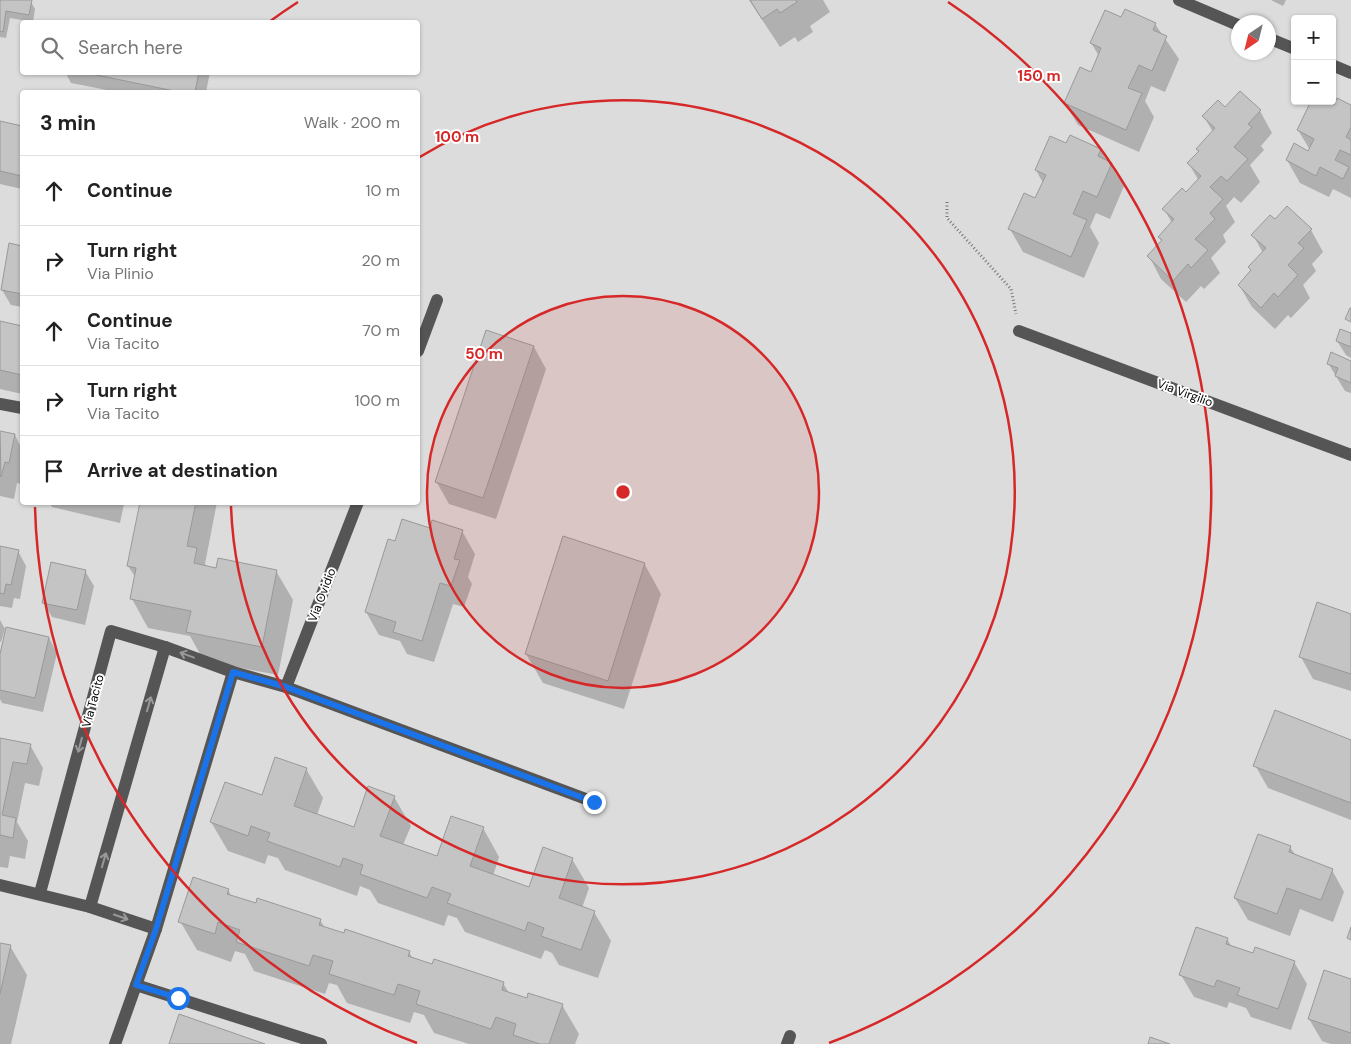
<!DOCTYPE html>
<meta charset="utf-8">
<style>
:root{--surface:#fff;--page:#f2f2f2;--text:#222;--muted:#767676;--line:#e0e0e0}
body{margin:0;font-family:"DM Sans",sans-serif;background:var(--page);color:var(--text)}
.controls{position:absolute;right:15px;top:15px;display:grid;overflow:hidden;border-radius:5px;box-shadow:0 1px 4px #0004}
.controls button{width:45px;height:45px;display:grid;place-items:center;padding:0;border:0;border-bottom:1px solid var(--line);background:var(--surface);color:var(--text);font:25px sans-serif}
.compass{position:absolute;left:1231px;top:15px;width:45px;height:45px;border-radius:50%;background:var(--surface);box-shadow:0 1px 4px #0004;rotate:215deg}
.stop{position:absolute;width:15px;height:15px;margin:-11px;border:4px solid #1a73e8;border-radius:50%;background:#fff}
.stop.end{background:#1a73e8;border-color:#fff;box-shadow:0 1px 5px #0008}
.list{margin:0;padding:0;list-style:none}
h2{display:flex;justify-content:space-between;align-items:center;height:65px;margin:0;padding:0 20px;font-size:21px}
h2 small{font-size:16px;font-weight:400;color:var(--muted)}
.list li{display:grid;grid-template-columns:32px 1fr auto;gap:15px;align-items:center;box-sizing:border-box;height:70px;padding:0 20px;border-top:1px solid var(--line)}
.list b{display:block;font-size:19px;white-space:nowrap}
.list p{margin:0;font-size:16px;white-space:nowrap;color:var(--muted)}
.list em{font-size:16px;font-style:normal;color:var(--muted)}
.icon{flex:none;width:28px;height:28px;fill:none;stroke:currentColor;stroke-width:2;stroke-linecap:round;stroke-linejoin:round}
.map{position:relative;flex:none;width:1351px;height:1044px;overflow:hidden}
.search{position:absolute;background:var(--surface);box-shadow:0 1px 4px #0004;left:20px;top:20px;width:400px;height:55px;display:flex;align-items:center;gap:12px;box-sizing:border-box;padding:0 18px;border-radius:5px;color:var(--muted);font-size:19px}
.panel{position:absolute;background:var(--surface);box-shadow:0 1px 4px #0004;left:20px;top:90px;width:400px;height:415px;border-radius:5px}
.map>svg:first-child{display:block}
.green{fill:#dcdcdc;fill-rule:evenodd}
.shadow{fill:#0003}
.building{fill:#c4c4c4;stroke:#999}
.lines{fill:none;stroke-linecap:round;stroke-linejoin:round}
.path{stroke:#777;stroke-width:3;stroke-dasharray:1 2.5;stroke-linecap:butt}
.minor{stroke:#555;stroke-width:12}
.oneway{stroke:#999}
.route{stroke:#1a73e8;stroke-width:6}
.ring{fill:none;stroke:#d62828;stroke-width:2.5}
.labels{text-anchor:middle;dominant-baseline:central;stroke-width:4;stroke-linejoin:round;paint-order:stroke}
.street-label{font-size:12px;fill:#000;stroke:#fff}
.centre{fill:#d62828;stroke:#fff;stroke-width:2.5}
.ring-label{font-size:15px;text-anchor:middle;font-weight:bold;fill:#d62828;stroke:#fff;stroke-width:4;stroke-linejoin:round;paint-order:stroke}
</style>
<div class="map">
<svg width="1351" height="1044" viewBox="0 0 1351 1044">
<rect width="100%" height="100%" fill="#fff"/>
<path class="green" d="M0,0H1351V1044H0ZM1295,19H1332V101H1295ZM22,22H418V72H22ZM1238,22H1268V52H1238ZM22,92H418V502H22Z"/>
<g class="shadow">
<polygon points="0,0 31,2 35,9 33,22 10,18 6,38 0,37"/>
<polygon points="749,0 823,0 830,12 810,26 813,32 798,42 795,37 780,47"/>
<polygon points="1271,0 1286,0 1283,6"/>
<polygon points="1122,18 1155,24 1179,59 1165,92 1151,86 1145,101 1154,117 1139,152 1078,125 1065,103 1091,73 1099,56 1091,43"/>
<polygon points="65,72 210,72 206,92 117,92 71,83"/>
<polygon points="1351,106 1351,198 1333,189 1329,197 1300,183 1287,160 1310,150 1298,130 1335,107"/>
<polygon points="1225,109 1260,111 1272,133 1261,146 1264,150 1250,165 1260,182 1241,203 1234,197 1226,206 1235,222 1223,235 1226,242 1211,258 1220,273 1204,289 1201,286 1186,302 1161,279 1149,256 1162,242 1159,237 1172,223 1164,209 1186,194 1199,181 1189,164 1199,152 1197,149 1213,132 1204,117"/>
<polygon points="0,122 22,127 22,189 0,184"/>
<polygon points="1100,150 1124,186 1110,219 1096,213 1090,227 1099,243 1084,278 1023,252 1010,229 1036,200 1043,183 1036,170"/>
<polygon points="1275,221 1311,230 1323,252 1312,264 1316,271 1303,285 1310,298 1291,318 1288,315 1275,329 1252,307 1239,285 1252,272 1263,253 1253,235"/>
<polygon points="10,245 22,247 22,307 11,305 2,290"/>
<polygon points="0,322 22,327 22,394 0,389"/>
<polygon points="1351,336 1351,358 1346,355 1337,341"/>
<polygon points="534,347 546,369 496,519 449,504 436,481"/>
<polygon points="1351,362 1351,393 1345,391 1328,363"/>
<polygon points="0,432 15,435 22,449 22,484 17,483 14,499 0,496"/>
<polygon points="49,502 130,502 129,505 124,504 120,523 52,507"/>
<polygon points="141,502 217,502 205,564 207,567 276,571 293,600 278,675 204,661 190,636 148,628 132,599 136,578 128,566"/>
<polygon points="431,529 462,531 475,554 468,577 472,584 464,607 453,604 434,662 407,654 400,641 379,635 366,612"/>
<polygon points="564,538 645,565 661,594 624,709 543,683 526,654"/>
<polygon points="0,548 18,551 26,566 20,599 14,598 12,608 0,606"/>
<polygon points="85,571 94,586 85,625 52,617 43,602"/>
<polygon points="1351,615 1351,691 1313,679 1301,657"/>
<polygon points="0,620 5,629 1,642 0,642"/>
<polygon points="49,638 57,653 43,712 2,703 0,699 0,660"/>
<polygon points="0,739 30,745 43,768 39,786 25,783 17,822 28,841 25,859 10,856 8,868 0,867"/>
<polygon points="1351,741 1351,820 1268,788 1255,765"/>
<polygon points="306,769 323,798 317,815 355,828 394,797 411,826 403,845 438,858 483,828 499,857 493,876 530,889 572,859 589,888 582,908 594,912 611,941 598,978 559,965 552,953 545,950 541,959 465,932 457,918 448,915 444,926 378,903 370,890 360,886 357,896 285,870 278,858 268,855 265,864 228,851 211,822 263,797"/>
<polygon points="1290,847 1296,856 1332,870 1344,892 1333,922 1300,909 1290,936 1248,920 1235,898"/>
<polygon points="228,890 232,897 320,920 325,928 409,952 413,959 503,983 509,993 527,999 562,1005 579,1034 575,1044 469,1044 434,1033 424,1015 414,1012 410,1023 347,1003 337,985 329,983 325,994 254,971 245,954 235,951 231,962 197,950 180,921"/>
<polygon points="1227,939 1232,947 1254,955 1294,962 1307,984 1291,1030 1251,1017 1246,1008 1229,1002 1227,1008 1194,997 1181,975"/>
<polygon points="0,944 10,946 27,975 11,1044 0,1044"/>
<polygon points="1351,980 1351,1044 1331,1044 1322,1041 1309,1019"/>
</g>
<g class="building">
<polygon points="0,0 32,0 29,15 6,11 3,32 0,31"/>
<polygon points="750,0 796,0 797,2 780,13 777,9 762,19"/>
<polygon points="1125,9 1156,23 1153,30 1167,36 1152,71 1139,65 1128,88 1142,93 1126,130 1064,103 1080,67 1091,72 1101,48 1090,43 1105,10 1121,17"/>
<polygon points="82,72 199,72 195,92 179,92"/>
<polygon points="1240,91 1261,110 1248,124 1252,127 1234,147 1248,159 1227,181 1221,176 1210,187 1223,199 1210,213 1215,219 1195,239 1208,250 1191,268 1188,264 1173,281 1147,256 1162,240 1158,237 1174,219 1162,209 1182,188 1186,192 1201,176 1187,163 1199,151 1196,149 1215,128 1202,116 1218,100 1225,107"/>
<polygon points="1337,98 1351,105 1351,127 1346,137 1351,140 1351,155 1340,150 1335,160 1349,167 1343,179 1320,167 1316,176 1286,160 1294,143 1308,151 1314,139 1297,130 1311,101 1327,101 1334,105"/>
<polygon points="0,121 22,126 22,176 0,171"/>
<polygon points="1070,135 1101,149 1098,156 1112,163 1097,197 1083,191 1073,214 1087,220 1071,257 1008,229 1024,193 1035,198 1046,175 1035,170 1050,136 1066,143"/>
<polygon points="1287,206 1312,229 1298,243 1304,248 1288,265 1298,275 1278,297 1274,293 1261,308 1238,285 1251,270 1248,267 1266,248 1251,235 1270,215 1275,219"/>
<polygon points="9,243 22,246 22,294 1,290"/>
<polygon points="1350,308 1351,308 1351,322 1345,319"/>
<polygon points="0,321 22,326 22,375 0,370"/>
<polygon points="1340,329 1351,333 1351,347 1336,341"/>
<polygon points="486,330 534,346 483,498 435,482"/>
<polygon points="1331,352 1351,361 1351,383 1335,376 1338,368 1327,364"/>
<polygon points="0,431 15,434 9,463 5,462 1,477"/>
<polygon points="140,502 196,502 187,546 197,548 194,563 216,568 218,558 277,570 262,647 186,632 191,611 130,599 136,568 127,566"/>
<polygon points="402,519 430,528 432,520 463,530 454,559 460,560 451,586 440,583 422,641 393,632 396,622 365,612 388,539 395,541"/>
<polygon points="563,536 645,563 608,681 525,654"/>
<polygon points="0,546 19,550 11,585 6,584 4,594 0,593"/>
<polygon points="51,562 86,570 77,610 42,603"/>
<polygon points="1317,602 1351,614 1351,674 1299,657"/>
<polygon points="6,627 49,637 35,698 0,690 0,654"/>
<polygon points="1275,710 1351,740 1351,803 1253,766"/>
<polygon points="0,738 31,744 27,764 13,762 2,815 16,818 13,838 0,835"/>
<polygon points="275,757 307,768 294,806 354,827 368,786 395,796 380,836 437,856 451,816 484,827 470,866 529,887 543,847 573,858 559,898 595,911 581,950 541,936 544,928 528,922 525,931 447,903 451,894 432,887 427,898 360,874 363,865 343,858 340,867 267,841 270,833 251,826 248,836 210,822 225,782 262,795"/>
<polygon points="1258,834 1291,846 1289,852 1333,869 1321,900 1287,888 1277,914 1234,898"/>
<polygon points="193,877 229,889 227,894 256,903 257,898 321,919 319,925 344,933 345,929 410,951 408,956 432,964 434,959 504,982 502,990 527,998 528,993 563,1004 549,1044 540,1044 513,1035 516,1024 496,1017 491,1029 416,1004 420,991 398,984 394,995 329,974 333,961 313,955 309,966 236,942 240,930 218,922 215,934 178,922"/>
<polygon points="1196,927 1228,938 1226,944 1253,953 1255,947 1295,961 1278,1009 1237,995 1240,988 1217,980 1214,987 1179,975"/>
<polygon points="1351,927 1351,940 1347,938"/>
<polygon points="0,943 11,945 0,994"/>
<polygon points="1324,970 1351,979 1351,1033 1308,1019"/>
<polygon points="179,1014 265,1044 169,1044"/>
<polygon points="1150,1037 1170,1044 1148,1044"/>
</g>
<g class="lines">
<polyline class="path" points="947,202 947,218 1011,289 1016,314"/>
<g class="minor">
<polyline points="1179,0 1238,25"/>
<polyline points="1268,38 1295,49"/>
<polyline points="1332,65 1351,73"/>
<polyline points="1019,331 1351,455"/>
<polyline points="418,351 437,300"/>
<polyline points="0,404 22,408"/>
<polyline points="286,687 358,502"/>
<polyline points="0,885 90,907 156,929 233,672"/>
<polyline points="40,893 111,631 165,647 233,672 286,687 594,802"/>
<polyline points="90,907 165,647"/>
<polyline points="136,985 321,1044"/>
<polyline points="115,1044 156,929"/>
<polyline points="787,1044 790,1036"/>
</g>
</g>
<defs><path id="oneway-shaft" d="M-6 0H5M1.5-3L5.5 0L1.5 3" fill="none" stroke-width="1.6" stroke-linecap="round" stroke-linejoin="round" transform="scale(1.25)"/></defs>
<g class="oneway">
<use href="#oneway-shaft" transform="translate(187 655) rotate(-160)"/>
<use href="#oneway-shaft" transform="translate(149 704) rotate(-74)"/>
<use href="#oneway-shaft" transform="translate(80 745) rotate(105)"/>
<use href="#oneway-shaft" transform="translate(104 860) rotate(-74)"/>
<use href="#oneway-shaft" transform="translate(121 917) rotate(19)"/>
</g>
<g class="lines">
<polyline class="route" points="178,998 136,985 156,929 233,672 286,687 594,802"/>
</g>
<circle cx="623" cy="492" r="196" fill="#d62828" fill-opacity=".12"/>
<g class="ring">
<circle cx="623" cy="492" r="196"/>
<path d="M418 158A392 392 0 1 1 231 506"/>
<path d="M417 1043A588 588 0 0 1 35 507M269 22A588 588 0 0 1 298 2M948 2A588 588 0 0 1 829 1043"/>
</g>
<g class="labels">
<g class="street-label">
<text transform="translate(1185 393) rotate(20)">Via Virgilio</text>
<text transform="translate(322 595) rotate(-69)">Via Ovidio</text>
<text transform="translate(93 701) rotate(-75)">Via Tacito</text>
</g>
</g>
<circle cx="623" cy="492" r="8" class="centre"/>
<g class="ring-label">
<text x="1039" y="81">150 m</text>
<text x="457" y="142">100 m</text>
<text x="484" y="359">50 m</text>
</g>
</svg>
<div class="controls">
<button>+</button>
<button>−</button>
</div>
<svg class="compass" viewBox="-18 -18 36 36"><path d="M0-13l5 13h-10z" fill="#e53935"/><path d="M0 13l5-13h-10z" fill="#767676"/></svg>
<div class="stop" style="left:178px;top:998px"></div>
<div class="stop end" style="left:594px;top:802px"></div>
<div class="search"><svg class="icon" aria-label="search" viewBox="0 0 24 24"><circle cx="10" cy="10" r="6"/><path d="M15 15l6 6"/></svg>Search here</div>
<section class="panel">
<h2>3 min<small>Walk · 200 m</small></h2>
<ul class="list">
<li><svg class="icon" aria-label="ahead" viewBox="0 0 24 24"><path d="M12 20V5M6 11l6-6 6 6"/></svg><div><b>Continue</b></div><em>10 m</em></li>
<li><svg class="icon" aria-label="right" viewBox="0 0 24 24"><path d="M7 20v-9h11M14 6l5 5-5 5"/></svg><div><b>Turn right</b><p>Via Plinio</p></div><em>20 m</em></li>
<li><svg class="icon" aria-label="ahead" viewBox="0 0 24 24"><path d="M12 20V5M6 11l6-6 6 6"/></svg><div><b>Continue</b><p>Via Tacito</p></div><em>70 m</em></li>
<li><svg class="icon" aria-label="right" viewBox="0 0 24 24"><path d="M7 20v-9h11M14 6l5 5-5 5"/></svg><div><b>Turn right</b><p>Via Tacito</p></div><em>100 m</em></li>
<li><svg class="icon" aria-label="arrive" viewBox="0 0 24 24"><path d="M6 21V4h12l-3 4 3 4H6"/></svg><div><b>Arrive at destination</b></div></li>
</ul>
</section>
</div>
